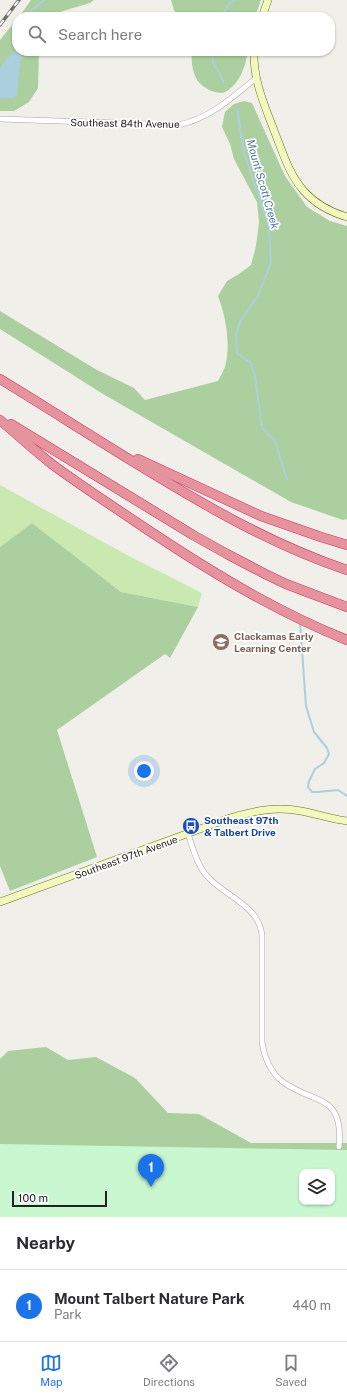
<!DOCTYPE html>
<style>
:root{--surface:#fff;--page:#f2f2f3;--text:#2b2b33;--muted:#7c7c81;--line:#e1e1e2;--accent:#1a73e8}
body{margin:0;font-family:"Public Sans",sans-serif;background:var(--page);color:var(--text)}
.controls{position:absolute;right:12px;bottom:12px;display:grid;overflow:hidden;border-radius:8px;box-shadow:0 1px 3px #0004}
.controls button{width:36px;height:36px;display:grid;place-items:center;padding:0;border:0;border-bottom:1px solid var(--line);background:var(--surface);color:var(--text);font:20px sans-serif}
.scale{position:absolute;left:12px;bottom:10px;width:95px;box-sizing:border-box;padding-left:4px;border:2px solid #222;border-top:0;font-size:11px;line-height:14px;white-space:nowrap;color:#222;-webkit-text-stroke:3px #fff;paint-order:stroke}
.you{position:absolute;left:144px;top:771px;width:14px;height:14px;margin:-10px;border:3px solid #fff;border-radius:50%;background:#1a73e8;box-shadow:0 0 0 6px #1a73e833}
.badge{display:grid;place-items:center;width:26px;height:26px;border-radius:50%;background:var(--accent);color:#fff;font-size:13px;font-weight:700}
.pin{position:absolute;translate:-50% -33px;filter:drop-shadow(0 1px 2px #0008)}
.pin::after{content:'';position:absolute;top:21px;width:14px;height:12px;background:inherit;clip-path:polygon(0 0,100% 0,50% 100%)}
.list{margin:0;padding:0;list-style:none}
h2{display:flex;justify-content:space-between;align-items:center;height:52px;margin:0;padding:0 16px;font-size:17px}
h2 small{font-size:13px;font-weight:400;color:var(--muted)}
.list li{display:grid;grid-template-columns:26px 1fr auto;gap:12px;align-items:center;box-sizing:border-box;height:72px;padding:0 16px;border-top:1px solid var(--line)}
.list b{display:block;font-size:15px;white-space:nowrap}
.list p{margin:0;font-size:13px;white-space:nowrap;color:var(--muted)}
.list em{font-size:13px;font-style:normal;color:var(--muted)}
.icon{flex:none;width:22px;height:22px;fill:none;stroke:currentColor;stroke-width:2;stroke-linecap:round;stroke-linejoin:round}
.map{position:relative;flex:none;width:347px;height:1217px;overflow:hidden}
.search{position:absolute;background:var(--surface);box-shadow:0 1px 3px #0004;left:12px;right:12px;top:12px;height:44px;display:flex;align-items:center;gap:10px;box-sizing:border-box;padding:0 14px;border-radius:16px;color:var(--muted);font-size:15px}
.sheet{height:124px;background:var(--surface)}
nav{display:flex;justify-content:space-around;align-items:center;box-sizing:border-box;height:56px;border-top:1px solid var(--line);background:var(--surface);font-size:11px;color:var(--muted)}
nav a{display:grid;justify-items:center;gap:2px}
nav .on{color:var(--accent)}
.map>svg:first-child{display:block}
.grass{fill:#cae9b1}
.forest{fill:#abcf9f;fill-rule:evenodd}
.park{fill:#c9f8d0;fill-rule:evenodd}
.water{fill:#abcfdd}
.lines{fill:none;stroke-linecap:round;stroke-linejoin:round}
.stream{stroke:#abcfdd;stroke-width:2}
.street-casing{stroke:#a6a6a6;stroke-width:6}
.secondary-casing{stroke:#667909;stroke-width:8}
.highway-casing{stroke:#d62f5f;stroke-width:10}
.street{stroke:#fff;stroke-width:5}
.secondary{stroke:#f2f8c0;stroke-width:7}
.highway{stroke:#e5949f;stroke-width:9}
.rail-casing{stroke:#707070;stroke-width:3.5}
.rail{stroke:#fff;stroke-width:2;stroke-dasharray:6;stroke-linecap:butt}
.labels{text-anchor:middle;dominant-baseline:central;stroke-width:3.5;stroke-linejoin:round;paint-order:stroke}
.street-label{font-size:10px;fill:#222;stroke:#fff}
.education-label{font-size:10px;font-weight:bold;fill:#785e54;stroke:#fff;text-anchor:start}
.transit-label{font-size:10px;font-weight:bold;fill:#164399;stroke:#fff;text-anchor:start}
.water-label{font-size:11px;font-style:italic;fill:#4d75a8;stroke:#fff}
</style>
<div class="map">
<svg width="347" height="1217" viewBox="0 0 347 1217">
<rect width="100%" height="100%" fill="#f1efe9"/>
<polygon class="grass" points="0,485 127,555 202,593 198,607 121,592 32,523 0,547"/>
<g class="forest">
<polygon points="31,0 94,0 90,3 63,11 50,17 19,17"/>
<polygon points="171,0 261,0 255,17 179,17 174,10"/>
<polygon points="17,19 17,51 39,51 38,88 29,102 14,111 0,111 0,40"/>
<path d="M192,51H248C246,65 240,83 227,91C218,97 200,87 196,78C192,69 191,61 192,51Z"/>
<path d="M244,101L252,103L285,176L307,207L330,221L347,226V519L343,520L291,502L103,394L0,329V311L97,370L134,388L145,400L218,381C220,377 223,372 225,367C231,345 226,317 218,296L227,281L239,274L251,265L256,246L259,222L257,202L234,159L230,144L222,127L225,112L234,104Z"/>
<polygon points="32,523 121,592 198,607 170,658 165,654 57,730 97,857 10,891 0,866 0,547"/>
<path d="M46,1047L68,1060L96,1057L135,1078L168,1113L199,1114L251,1143H347V1217H0V1059L8,1051ZM302,1172H332V1202H302Z"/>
</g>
<path class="park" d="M0,1144L347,1150V1217H0ZM302,1172H332V1202H302Z"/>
<polygon class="water" points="17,49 17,51 24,51 20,63 17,96 13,98 0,98 0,68 5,60"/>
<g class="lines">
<g class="stream">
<polyline points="29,17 32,10 44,0"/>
<polyline points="220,17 230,3 235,0"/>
<polyline points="212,51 213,63 219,73 224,83"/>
<polyline points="237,109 244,153 269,227 271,262 258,296 240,321 236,336 237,353 251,363 255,376 262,428 275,441 287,479"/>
<polyline points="300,622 306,706 314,732 327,748 329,754 324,763 315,769 309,781 308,787 312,792 318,792 338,790 347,796"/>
</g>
<defs>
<g id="street">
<path d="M0,119L178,125C209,119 232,98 256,78"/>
<path d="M188,834C193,848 197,865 207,876C224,896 259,905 262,935V1042C264,1057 271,1073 283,1082C315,1105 344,1093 339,1147"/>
</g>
<g id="secondary">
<polyline points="262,17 268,0"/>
<path d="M254,51C253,81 265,106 275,133C283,153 289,174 303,190C315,204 330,212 347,217"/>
<path d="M0,902L230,818C254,811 276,806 301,811C317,814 331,819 347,821"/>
</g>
<g id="highway">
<path d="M0,379C46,407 91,436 137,464C204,505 272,545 347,570"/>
<path d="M0,420C18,435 35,451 53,465C80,485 108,503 136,522C203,567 272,610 347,640"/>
<polyline points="11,424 193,535 227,554 265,574 286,584 347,607"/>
<polyline points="138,459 261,516 321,537 347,545"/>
</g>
</defs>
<use href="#street" class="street-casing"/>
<use href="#secondary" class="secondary-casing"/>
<use href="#highway" class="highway-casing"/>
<use href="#street" class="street"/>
<use href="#secondary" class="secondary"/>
<use href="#highway" class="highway"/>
<defs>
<polyline id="rail" points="0,25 19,0"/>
</defs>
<use href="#rail" class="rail-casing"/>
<use href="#rail" class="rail"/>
</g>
<defs>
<symbol id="school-disc" viewBox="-11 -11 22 22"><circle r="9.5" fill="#8d6e63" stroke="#fff"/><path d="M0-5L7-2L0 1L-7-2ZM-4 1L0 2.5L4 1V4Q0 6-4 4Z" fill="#fff"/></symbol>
<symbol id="bus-disc" viewBox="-11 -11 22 22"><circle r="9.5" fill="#1a4fb4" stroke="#fff"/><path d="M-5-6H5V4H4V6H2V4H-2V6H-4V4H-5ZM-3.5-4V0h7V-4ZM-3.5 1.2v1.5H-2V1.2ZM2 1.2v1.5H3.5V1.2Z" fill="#fff"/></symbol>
</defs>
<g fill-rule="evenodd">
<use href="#school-disc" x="211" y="632" width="20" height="20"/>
<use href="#bus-disc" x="181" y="816" width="20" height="20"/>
</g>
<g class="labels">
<g class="street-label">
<text transform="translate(125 123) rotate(1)">Southeast 84th Avenue</text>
<text transform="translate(126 857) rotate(-20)">Southeast 97th Avenue</text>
</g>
<g class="education-label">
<text x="234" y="636">Clackamas Early<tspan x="234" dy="12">Learning Center</tspan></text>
</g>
<g class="transit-label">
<text x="204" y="820">Southeast 97th<tspan x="204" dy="12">&amp; Talbert Drive</tspan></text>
</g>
<g class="water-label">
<text transform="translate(263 184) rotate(74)">Mount Scott Creek</text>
</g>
</g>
</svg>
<div class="controls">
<button><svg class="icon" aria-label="layers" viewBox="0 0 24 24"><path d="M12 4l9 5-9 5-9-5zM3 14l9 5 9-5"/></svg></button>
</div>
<div class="scale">100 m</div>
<div class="you"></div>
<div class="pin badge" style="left:151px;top:1187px">1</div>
<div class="search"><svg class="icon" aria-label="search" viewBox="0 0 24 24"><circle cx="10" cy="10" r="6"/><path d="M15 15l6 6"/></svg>Search here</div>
</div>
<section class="sheet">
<h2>Nearby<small></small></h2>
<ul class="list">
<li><span class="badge">1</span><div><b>Mount Talbert Nature Park</b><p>Park</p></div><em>440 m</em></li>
</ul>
</section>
<nav>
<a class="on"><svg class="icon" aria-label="map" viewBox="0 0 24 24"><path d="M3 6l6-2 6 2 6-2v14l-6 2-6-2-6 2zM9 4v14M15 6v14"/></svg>Map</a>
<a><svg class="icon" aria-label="directions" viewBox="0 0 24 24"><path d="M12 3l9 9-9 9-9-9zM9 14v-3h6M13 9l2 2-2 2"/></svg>Directions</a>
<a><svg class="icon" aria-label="saved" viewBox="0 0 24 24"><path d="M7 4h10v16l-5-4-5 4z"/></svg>Saved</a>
</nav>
